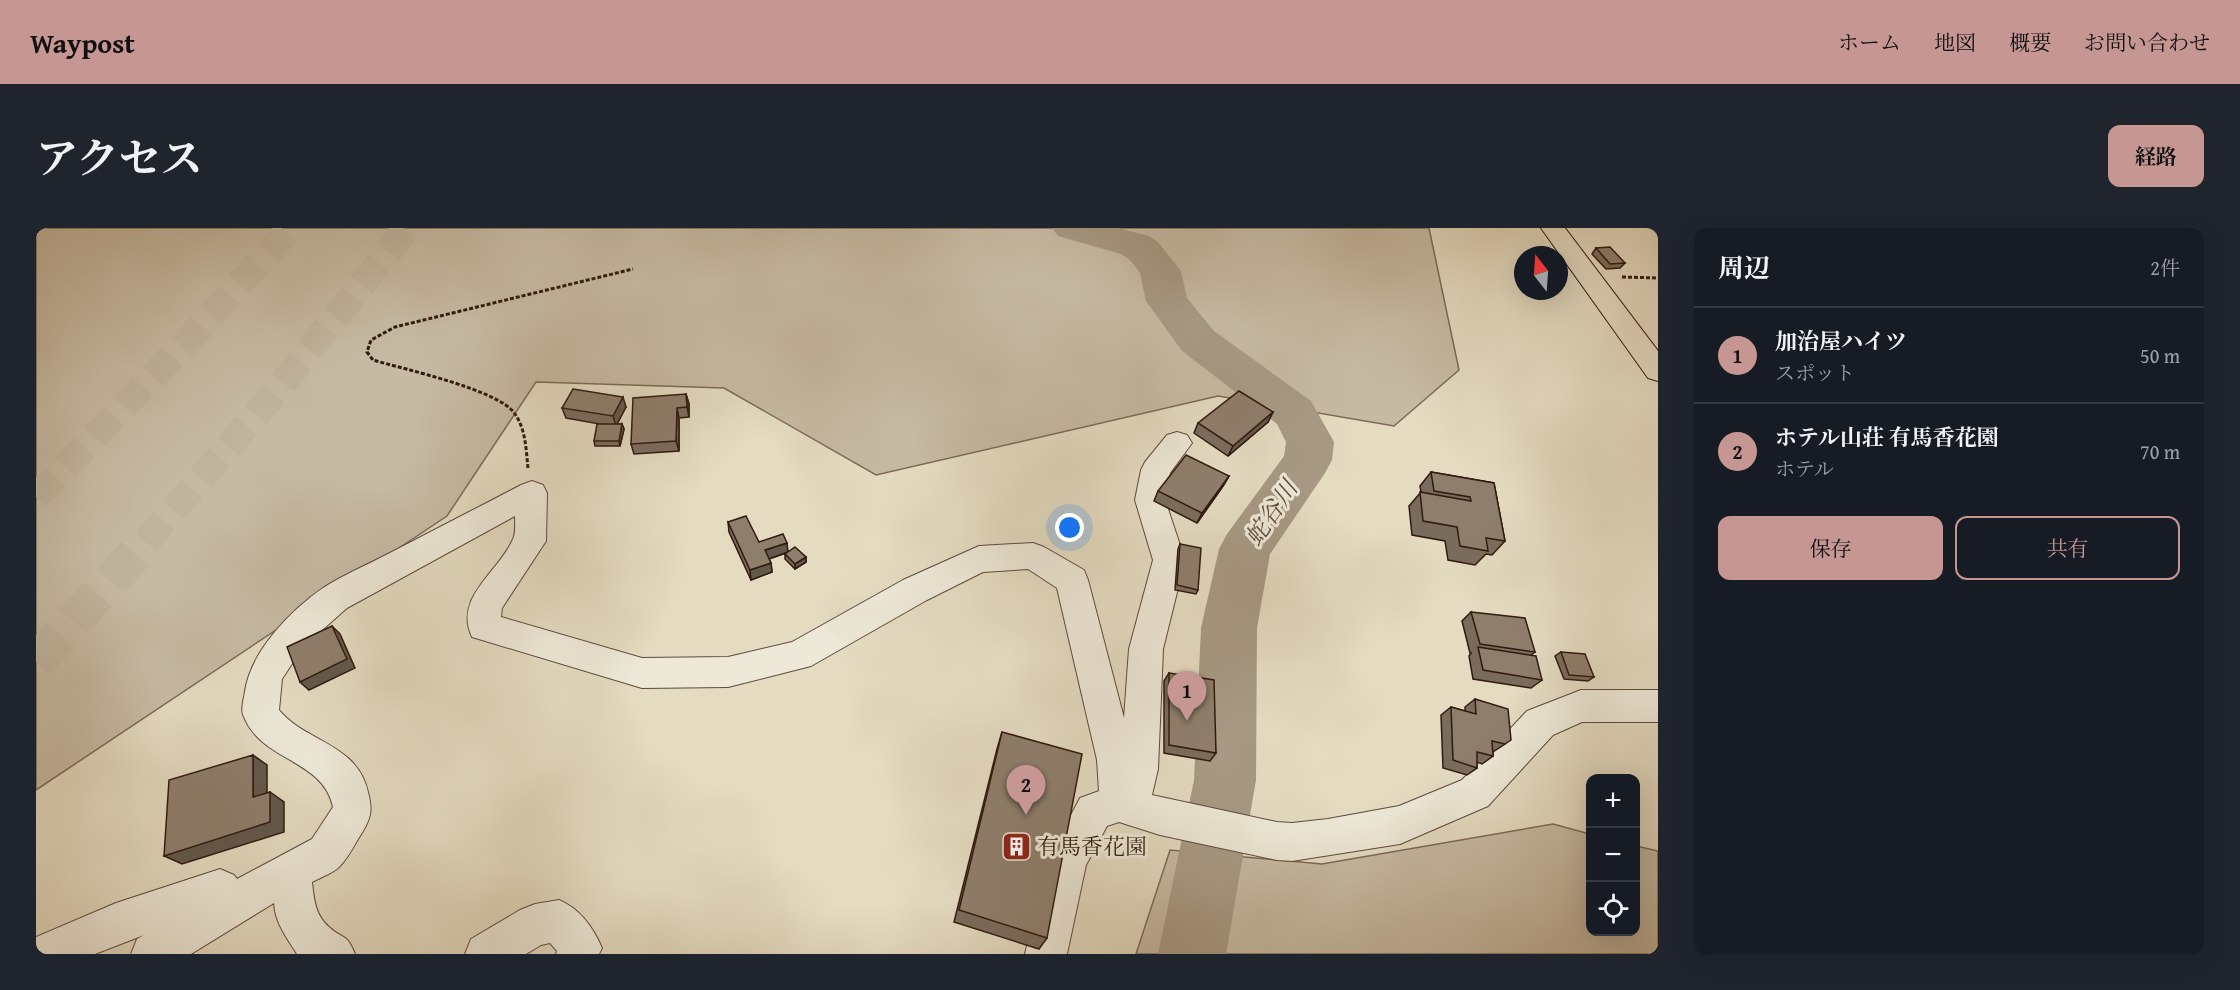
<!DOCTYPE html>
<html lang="ja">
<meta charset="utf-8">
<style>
:root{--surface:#171b24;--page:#20242c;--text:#f1f3f6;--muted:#9ea1a6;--line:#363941;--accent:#c59692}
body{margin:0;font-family:"Gentium Book Plus","Noto Serif JP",serif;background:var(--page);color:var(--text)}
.controls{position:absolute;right:18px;bottom:18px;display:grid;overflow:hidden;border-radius:12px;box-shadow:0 6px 24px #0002}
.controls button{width:54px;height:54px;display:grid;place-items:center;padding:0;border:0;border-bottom:2px solid var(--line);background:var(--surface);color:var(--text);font:30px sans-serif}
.compass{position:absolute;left:1478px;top:18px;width:54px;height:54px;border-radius:50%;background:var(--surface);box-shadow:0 6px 24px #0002;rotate:343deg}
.you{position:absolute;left:1034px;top:300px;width:21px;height:21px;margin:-15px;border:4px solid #fff;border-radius:50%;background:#1a73e8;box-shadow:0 0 0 9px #1a73e833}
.badge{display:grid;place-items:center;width:39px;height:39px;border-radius:50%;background:var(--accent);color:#111;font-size:20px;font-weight:700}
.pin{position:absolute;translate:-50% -50px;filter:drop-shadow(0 2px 3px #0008)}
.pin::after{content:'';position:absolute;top:32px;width:21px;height:18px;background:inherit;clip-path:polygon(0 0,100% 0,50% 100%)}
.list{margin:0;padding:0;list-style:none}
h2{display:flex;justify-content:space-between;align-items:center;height:78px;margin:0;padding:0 24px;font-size:26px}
h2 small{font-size:20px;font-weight:400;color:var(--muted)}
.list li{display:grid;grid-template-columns:39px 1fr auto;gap:18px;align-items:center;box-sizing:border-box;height:96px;padding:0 24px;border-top:2px solid var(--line)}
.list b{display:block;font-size:22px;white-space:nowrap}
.list p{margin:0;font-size:20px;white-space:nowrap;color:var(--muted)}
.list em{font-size:20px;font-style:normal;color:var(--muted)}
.actions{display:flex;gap:12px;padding:18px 24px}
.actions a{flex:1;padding:14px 0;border:2px solid var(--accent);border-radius:12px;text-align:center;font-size:21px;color:var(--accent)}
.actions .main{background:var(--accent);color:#111}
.icon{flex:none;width:33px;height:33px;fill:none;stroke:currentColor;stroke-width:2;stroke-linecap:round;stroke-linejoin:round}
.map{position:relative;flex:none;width:1622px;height:726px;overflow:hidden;border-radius:12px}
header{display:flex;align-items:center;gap:36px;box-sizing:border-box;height:84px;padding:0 30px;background:var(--accent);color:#111}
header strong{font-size:28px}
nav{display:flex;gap:33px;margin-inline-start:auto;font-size:21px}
.intro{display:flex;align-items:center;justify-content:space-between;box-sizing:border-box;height:144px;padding:0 36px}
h1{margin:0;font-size:42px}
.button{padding:15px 27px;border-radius:12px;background:var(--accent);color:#111;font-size:21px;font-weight:700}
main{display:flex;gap:36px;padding:0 36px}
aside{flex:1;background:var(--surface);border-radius:12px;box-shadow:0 6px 24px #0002}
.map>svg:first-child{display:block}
.green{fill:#c6baa3;stroke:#7c6a59;stroke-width:1.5}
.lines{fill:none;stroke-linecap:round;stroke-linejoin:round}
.river{fill:#a79984;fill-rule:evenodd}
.highway-tunnel-far1{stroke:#c0b49d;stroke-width:28;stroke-dasharray:28 14;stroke-linecap:butt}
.highway-tunnel{stroke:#c0b49d;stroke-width:37;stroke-dasharray:37 18;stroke-linecap:butt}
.street-casing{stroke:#5e4a3c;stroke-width:2}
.primary-casing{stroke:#311a0f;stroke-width:2}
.path{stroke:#311a0f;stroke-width:3;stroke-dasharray:4 2;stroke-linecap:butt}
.street{fill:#ede8d7;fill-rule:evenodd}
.primary{fill:#e4dbc1;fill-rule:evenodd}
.wall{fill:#7a6c5d;stroke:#311a0f;stroke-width:1.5}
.shaded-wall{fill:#63584c;stroke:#311a0f;stroke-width:1.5}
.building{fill:#8e7e6c;stroke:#311a0f;stroke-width:1.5}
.labels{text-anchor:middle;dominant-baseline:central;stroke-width:6;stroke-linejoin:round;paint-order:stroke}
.poi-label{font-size:22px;fill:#311a0f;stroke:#ede8d7;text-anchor:start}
.water-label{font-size:24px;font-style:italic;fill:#604d3e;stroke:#ede8d7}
</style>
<header>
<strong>Waypost</strong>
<nav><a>ホーム</a><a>地図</a><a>概要</a><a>お問い合わせ</a></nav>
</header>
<div class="intro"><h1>アクセス</h1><a class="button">経路</a></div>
<main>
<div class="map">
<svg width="1622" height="726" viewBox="0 0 1622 726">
<rect width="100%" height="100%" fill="#e4dbc1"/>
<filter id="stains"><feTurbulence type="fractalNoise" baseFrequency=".00333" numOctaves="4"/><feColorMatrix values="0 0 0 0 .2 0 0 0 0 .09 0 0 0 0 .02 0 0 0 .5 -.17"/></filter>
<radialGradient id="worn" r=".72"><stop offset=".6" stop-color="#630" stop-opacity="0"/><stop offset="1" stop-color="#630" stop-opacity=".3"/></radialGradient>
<g class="green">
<polygon points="0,0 1393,0 1423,142 1358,198 1182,168 840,247 688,160 500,154 411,288 0,562"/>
<polygon points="1517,596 1554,606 1554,704 1600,704 1600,618 1622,623 1622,726 1100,726 1134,622 1286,636"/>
</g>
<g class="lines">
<polygon class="river" points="1016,0 1082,0 1113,8 1122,14 1145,43 1151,70 1178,103 1275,173 1298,214 1296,232 1289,245 1234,326 1221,400 1220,552 1190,726 1122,726 1158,552 1165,400 1183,321 1191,306 1248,228 1250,214 1241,196 1146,123 1110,73 1104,45 1094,32 1085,26 1022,8"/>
<g class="highway-tunnel-far1">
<polyline points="0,269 155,109 255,0"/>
<polyline points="110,314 237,167 371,0"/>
</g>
<polyline class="highway-tunnel" points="0,434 112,312"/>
<defs>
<g id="street">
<path d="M1141,204L1151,207L1156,215L1134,245L1129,272L1149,332L1127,421L1122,541L1116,567L1241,594L1256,595L1292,591L1363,578L1426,552L1491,483L1545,462H1622V494H1546L1517,507L1452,578L1364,616L1256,633L1241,632L1124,607L1083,594L1071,598L1050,637L1031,726H989L1011,632L1044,570L1063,563L1061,532L1021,360L992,341L947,344L891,372L775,438L692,459L606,460L436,409C417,369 463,344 477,311C480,305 479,295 479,288L311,380L267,419L246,451L243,482C269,514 321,515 332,564C336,580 336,588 327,603C320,614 313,629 304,638C298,645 285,649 276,654C278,671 279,687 293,699C307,712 310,704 319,726H261C251,710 239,695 238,675L155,726H95L101,711L108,707L59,726H0V709L80,675L184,641L198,647L201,651L276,611L297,579C287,531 226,534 208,489C204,482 208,471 209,463C215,423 255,382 287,360C307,347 331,337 352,326C396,303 441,280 485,257L496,253L507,257L511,265L510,313L466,380L465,389L606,430L692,429L756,414L867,352L943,318L997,315L1008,319L1048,342L1052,352L1088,490L1093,421L1117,332L1099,272L1105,242L1109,234L1131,207Z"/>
<path d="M523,672C544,681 557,699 566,720L563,726H520L521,723L514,715L505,717L490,726H429L435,711L484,682L499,676Z"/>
</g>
<polygon id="primary" points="1505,0 1529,0 1622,123 1622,153 1612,150"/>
</defs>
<use href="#street" class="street-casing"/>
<use href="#primary" class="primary-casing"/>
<g class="path">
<polyline points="1586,49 1622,50"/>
<path d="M492,240C490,222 490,202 479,186C464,162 367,141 337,132L331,124L335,112L359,99L597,41"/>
</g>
<use href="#street" class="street"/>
<use href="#primary" class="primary"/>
</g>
<g class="wall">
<polygon points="1560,20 1589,35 1584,40 1570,41 1556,26"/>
<polygon points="650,166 653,176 653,189 643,190 643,223 598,226 595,216"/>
<polygon points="590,179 581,196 586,196 588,201 584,218 559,218 558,213 564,196 530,190 526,180"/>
<polygon points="1237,184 1232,194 1192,228 1158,205 1162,195"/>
<polygon points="1395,244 1458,255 1469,313 1456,327 1450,326 1439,337 1412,332 1409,313 1376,307 1373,278 1385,264 1384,258"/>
<polygon points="1193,248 1187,258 1161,295 1118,273 1122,263"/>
<polygon points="692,294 723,314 770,329 770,334 759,341 749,331 749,326 750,325 733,331 735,335 736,344 715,352 693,304"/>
<polygon points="1144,316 1162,362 1160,366 1139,362 1142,321"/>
<polygon points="1435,384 1499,424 1495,427 1506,452 1495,460 1437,451 1433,428 1435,425 1434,425 1426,393"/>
<polygon points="1525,424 1558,449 1552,453 1528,451 1519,428"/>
<polygon points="1133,445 1180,525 1174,533 1128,525 1128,453"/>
<polygon points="1439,471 1469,516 1457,524 1457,528 1446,536 1441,534 1441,540 1431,547 1407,540 1405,487 1415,479 1429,483 1429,479"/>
<polygon points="966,504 1011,710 1003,721 918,694 961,521"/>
</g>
<g class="shaded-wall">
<polygon points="650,166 653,176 653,189 651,179"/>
<polygon points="587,169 590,179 580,198 577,188"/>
<polygon points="641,180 643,190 643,223 640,213"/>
<polygon points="1237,184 1232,194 1192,228 1197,218"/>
<polygon points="586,196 588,201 584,218 583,213"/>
<polygon points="1193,248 1187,258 1161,295 1166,285"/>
<polygon points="751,315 752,324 730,332 729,322"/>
<polygon points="770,329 770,334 759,341 759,336"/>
<polygon points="735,335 736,344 715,352 714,342"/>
<polygon points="296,398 304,406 319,440 273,462 264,454"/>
<polygon points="217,527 231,537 231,579 217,569"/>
<polygon points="234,564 248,574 248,604 146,636 128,628"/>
</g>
<g class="building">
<polygon points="1574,19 1589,35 1574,36 1560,20"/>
<polygon points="537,161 587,169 577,188 526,180"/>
<polygon points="1203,163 1237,184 1197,218 1162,195"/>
<polygon points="650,166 651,179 641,180 640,213 595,216 597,170"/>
<polygon points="561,196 586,196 583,213 558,213"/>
<polygon points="1150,227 1193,248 1166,285 1122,263"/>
<polygon points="1395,244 1458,255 1469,313 1450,310 1452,323 1424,318 1421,299 1387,293 1384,264 1435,273 1434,269 1398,263"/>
<polygon points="710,288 723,314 747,306 751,315 729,322 735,335 714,342 692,294"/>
<polygon points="1144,316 1165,320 1162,362 1141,357"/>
<polygon points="759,319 770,329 759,336 749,326"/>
<polygon points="1435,384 1489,390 1499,424 1444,416"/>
<polygon points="296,398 311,431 264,454 251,419"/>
<polygon points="1442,419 1500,428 1506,452 1447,442"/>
<polygon points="1525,424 1549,426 1558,449 1533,447"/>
<polygon points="1133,445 1178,452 1180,525 1133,517"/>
<polygon points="1439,471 1472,481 1475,512 1469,516 1456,513 1457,528 1441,524 1441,540 1417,532 1415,479 1440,486"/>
<polygon points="966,504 1046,526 1011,710 923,682"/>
<polygon points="217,527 217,569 234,564 234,594 128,628 133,552"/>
</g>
<defs>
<symbol id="building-square" viewBox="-11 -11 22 22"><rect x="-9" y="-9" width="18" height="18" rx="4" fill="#8f2418" stroke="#ede8d7"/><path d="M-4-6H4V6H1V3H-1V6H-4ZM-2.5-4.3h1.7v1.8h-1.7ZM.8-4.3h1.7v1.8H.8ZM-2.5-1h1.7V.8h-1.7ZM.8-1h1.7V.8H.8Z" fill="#fff"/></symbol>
</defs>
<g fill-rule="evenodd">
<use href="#building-square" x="964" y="602" width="33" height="33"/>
</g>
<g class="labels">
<g class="poi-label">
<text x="1001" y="618">有馬香花園</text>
</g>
<g class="water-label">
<text transform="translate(1235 285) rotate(-56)">蛇谷川</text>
</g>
</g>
<rect width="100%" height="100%" filter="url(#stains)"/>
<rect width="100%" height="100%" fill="url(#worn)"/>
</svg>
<div class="controls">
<button>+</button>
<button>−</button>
<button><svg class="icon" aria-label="locate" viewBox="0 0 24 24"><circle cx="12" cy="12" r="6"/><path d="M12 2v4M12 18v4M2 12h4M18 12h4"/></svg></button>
</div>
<svg class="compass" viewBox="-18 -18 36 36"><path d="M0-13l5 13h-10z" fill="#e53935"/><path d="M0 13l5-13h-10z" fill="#9ea1a6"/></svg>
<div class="you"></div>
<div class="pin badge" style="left:1151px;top:493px">1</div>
<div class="pin badge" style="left:990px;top:587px">2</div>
</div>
<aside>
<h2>周辺<small>2件</small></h2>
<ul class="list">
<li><span class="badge">1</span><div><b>加治屋ハイツ</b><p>スポット</p></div><em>50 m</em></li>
<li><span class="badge">2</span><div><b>ホテル山荘 有馬香花園</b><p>ホテル</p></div><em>70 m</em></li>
</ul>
<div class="actions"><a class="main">保存</a><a>共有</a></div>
</aside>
</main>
